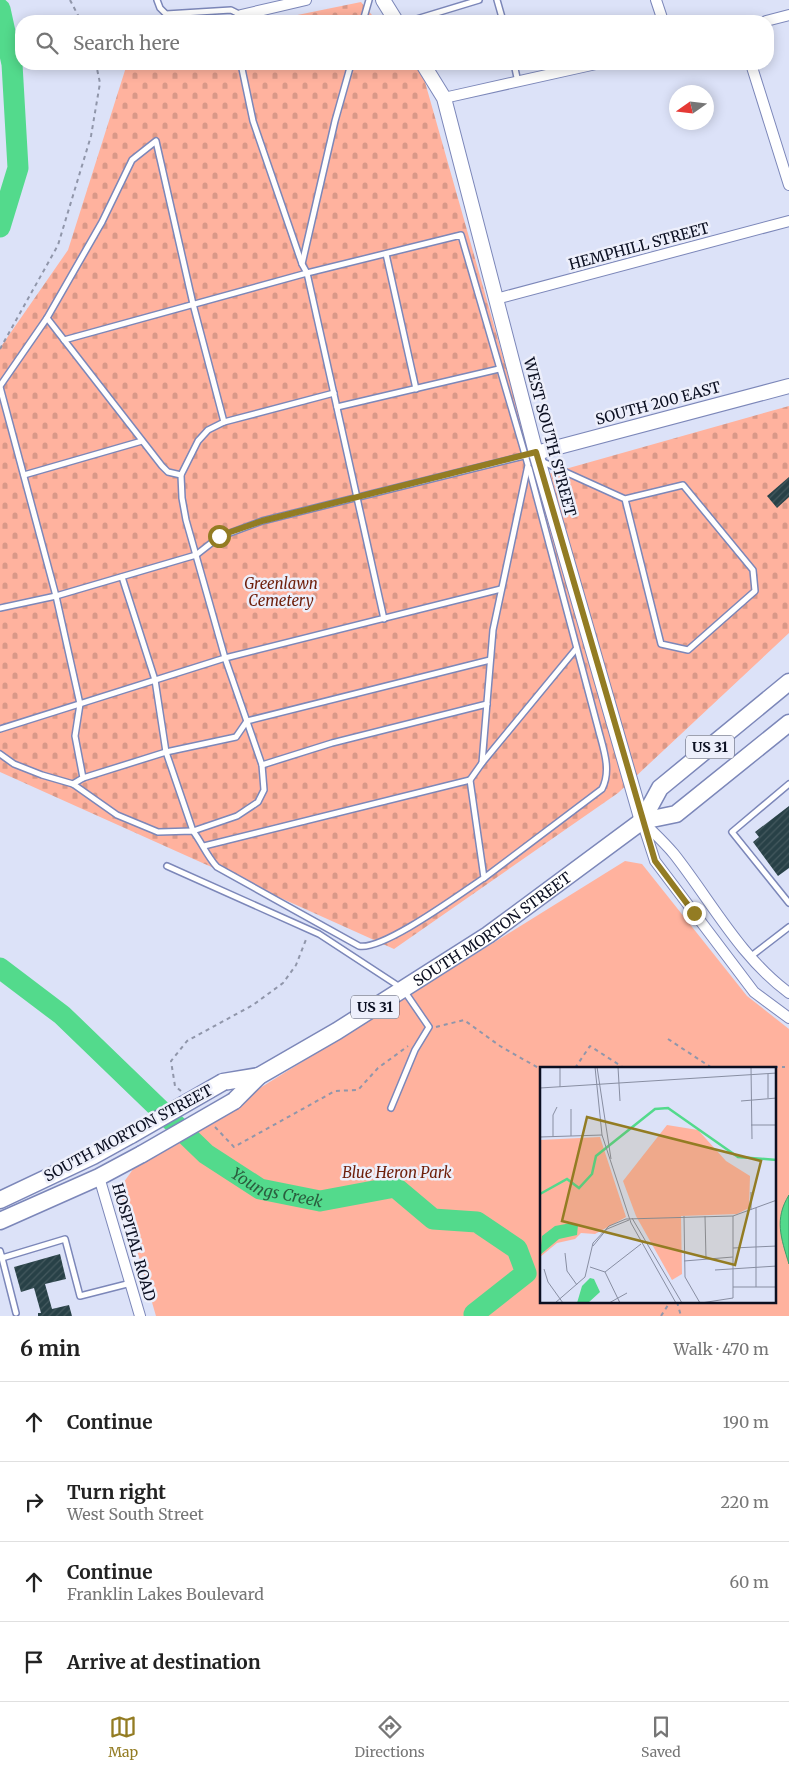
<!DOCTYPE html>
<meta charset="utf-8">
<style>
:root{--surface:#fff;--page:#f6f6f6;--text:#222;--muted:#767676;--line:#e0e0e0;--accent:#937c23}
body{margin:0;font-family:Merriweather,serif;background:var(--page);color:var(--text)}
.compass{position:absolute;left:669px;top:85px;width:45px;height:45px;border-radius:50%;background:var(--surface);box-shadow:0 2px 12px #0003;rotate:256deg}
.stop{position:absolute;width:15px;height:15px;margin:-11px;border:4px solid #937c23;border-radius:50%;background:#fff}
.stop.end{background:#937c23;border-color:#fff;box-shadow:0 1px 5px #0008}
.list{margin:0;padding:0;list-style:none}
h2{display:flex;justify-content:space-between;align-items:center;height:65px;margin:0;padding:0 20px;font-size:21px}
h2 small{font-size:16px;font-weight:400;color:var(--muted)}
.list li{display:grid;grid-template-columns:32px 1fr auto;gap:15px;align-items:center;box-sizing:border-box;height:80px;padding:0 20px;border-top:1px solid var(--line)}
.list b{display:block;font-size:19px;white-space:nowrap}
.list p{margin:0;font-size:16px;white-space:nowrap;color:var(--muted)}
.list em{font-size:16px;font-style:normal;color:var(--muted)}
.icon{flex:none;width:28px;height:28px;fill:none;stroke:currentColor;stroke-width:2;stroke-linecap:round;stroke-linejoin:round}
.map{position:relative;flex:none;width:789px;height:1316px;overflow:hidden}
.search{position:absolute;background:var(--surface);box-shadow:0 2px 12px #0003;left:15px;right:15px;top:15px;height:55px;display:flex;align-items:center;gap:12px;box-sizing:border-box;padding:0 18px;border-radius:20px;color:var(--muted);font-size:19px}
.sheet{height:385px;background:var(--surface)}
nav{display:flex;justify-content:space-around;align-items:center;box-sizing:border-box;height:70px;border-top:1px solid var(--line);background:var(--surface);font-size:14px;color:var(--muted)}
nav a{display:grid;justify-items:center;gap:2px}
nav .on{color:var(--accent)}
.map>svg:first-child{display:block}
.green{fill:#ffb29e;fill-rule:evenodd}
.cemetery{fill:url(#cemetery-stones)}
.water{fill:#53da8c;stroke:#3d9d6c}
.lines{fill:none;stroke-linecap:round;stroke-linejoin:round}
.river{stroke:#53da8c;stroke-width:21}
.building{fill:url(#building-hatch)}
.lane-casing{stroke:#7c87b9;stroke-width:8}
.street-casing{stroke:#7c87b9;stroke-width:12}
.secondary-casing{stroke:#7c87b9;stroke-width:16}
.primary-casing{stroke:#7c87b9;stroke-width:19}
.path{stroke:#9096aa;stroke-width:2;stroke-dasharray:4 4;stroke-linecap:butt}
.lane{stroke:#fff;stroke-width:5}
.street{stroke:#fff;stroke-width:10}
.secondary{stroke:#fff;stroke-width:14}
.primary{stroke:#fff;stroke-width:16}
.primary-bridge-casing{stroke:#7c87b9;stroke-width:19;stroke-linecap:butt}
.primary-bridge{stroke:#fff;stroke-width:16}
.route{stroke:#937c23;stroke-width:6}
.labels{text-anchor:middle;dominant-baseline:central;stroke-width:5;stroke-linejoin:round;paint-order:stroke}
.shield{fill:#edeffb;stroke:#4f5262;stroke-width:1}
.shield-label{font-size:14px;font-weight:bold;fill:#0b0f21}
.street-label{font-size:15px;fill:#0b0f21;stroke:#edeffb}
.park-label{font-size:15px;font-style:italic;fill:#6e1f0b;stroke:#edeffb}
.water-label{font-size:16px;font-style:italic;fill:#2a5e3e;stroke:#edeffb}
.inset-river{fill:none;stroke:#53da8c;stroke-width:2.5}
.inset-road{fill:none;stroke:#888ea2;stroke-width:1}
.view{fill:#937c23;fill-opacity:0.15;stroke:#937c23;stroke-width:2.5}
.inset-edge{fill:none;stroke:#0b0f21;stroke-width:2.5}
</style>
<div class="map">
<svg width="789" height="1316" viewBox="0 0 789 1316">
<defs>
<pattern id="cemetery-stones" width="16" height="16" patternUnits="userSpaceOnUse" patternTransform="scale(1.25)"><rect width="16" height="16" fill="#ffb29e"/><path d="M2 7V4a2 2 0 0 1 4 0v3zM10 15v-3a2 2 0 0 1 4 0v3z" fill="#d99888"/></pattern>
<pattern id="building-hatch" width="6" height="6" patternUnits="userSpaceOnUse" patternTransform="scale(1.25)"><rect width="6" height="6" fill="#284147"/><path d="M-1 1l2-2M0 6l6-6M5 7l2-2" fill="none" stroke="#44595e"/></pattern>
</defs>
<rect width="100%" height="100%" fill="#dce2f8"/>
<path class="green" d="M625,861L642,864L747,996L789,1029V1316H156L119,1189L136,1165ZM542,1068H775V1302H542Z"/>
<g class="cemetery">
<polygon points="361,2 377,21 268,21"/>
<polygon points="127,64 414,64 423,75 537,477 789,406 789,633 618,793 394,949 0,772 0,348 68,250"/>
</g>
<path class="water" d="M789,1195V1264C781,1238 774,1219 789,1195Z"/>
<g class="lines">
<g class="river">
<polyline points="0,9 12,64 18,168 0,227"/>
<path id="s1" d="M0,968L62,1015L206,1154L260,1189L320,1201L395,1187L433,1219L477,1222L517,1249L526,1273L474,1314L475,1316"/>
</g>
</g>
<g class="building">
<polygon points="789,477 789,497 777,508 767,496"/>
<polygon points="789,806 789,868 778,876 753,842 759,837 755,832"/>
<polygon points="60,1254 66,1279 45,1284 52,1309 69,1305 72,1316 38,1316 38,1313 41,1313 34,1288 21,1292 14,1267"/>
</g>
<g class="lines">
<defs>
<g id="lane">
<polyline points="157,0 160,8 166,14 231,10 241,15 240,21"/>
<polyline points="497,0 503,21"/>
<polyline points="363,21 369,0"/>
<polyline points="410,21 479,0"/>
<polyline points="241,64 253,121 302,264"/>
<polyline points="351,64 335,121 302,264 307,273 384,619"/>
<polyline points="514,64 518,82"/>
<polyline points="386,254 416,389"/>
<polyline points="47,318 162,466 168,472 181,475"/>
<polyline points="0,386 47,318 102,222 132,160 156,141 193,304 224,422 208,430 198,441 181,475 182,498 186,520 225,658 262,765 264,790 258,802 237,816 193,831 166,752 155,680 122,577"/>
<polyline points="0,387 56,596 80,704 75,736 83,778"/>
<polyline points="337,407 499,369"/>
<polyline points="224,422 334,393"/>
<polyline points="541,461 625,499 661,644 688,650 755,591 753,570 683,485 625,499"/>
<polyline points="24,475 142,441"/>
<polyline points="0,608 56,596 196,555 219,537 262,521 536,453"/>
<polyline points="0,729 225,658 501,589"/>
<path d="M0,754L14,764L42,775L73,784L117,815L158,832L193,831C202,843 207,856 217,867L359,946C383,951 461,893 484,878L470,780L482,763L493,630L528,465L461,235L307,273L64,340"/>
<polyline points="482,763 576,649"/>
<polyline points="262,765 332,743 487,704"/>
<polyline points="73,784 83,778 166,752 236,737 247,721 490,660"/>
<polyline points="789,784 732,832 789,903"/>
<polyline points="204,846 470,780"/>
<polyline points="167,866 319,934 403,989 429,1027 415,1050 391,1108"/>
<path d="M484,878L602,789C612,770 603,748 598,728L529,468"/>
<polyline points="750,957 789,927"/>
<polyline points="0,1251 2,1258 65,1239 80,1296 131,1283"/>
<polyline points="2,1258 16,1313"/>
</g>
<g id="street">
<polyline points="656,0 663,21"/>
<polyline points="241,15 306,0"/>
<polyline points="766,21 789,15"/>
<polyline points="751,64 789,185"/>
<polyline points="444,98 596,64"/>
<polyline points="496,299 789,221"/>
<polyline points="642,821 655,861 754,992 789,1018"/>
<path d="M644,823C654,833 665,843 674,854C711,901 740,957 789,993"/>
<polyline points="99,1177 140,1316"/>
</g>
<g id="secondary">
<polyline points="383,0 396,21"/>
<polyline points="423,64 444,98 536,453 642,821"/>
<polyline points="536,453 789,386"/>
</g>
<g id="primary">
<polyline points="642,821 660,788 789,682"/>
<polyline points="223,1082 259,1076"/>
<path id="s2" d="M234,1101L259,1076L337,1031L488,935L642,821L676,814L789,723"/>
<polyline points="0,1200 93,1156 131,1135"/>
<polyline points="0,1221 99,1177 142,1154"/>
</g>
</defs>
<use href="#lane" class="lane-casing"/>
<use href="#street" class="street-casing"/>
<use href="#secondary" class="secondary-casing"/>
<use href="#primary" class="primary-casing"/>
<g class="path">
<polyline points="70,0 81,21"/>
<polyline points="0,349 58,245 91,136 100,83 96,64"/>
<polyline points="436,1027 464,1020 500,1046 542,1070"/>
<polyline points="668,1039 712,1068"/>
<polyline points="575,1068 590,1046 624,1068"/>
<polyline points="710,1068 785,1067"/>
<polyline points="181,1091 175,1086 171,1061 187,1041 253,1005 283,983 296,965 307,937"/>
<polyline points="215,1127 234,1147 335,1091 358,1090 378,1068 408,1046"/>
<polyline points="677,1302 681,1316"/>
<polyline points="661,1316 670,1302"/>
</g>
<use href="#lane" class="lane"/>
<use href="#street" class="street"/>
<use href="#secondary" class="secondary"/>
<use href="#primary" class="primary"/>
<defs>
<g id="primary-bridge">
<polyline points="131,1135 223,1082"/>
<polyline points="142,1154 234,1101"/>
</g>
</defs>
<use href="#primary-bridge" class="primary-bridge-casing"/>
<use href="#primary-bridge" class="primary-bridge"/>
</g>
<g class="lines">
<polyline class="route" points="219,536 262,521 536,452 655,861 694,913"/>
</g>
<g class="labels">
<g class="shield">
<rect x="686" y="735.5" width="48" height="23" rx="4"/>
<rect x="351" y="995.5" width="48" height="23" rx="4"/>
</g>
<g class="shield-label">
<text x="710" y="747">US 31</text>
<text x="375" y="1007">US 31</text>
</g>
<g class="street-label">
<text transform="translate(639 246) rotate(-15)">HEMPHILL STREET</text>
<text transform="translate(658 403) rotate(-15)">SOUTH 200 EAST</text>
<text transform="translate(550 437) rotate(75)">WEST SOUTH STREET</text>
<text stroke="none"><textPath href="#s2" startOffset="311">SOUTH MORTON STREET</textPath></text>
<text transform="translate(128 1133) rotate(-28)">SOUTH MORTON STREET</text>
<text transform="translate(134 1242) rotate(74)">HOSPITAL ROAD</text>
</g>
<g class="park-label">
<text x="281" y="583">Greenlawn<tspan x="281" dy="17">Cemetery</tspan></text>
<text x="397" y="1172">Blue Heron Park</text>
</g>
<g class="water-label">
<text stroke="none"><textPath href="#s1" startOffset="358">Youngs Creek</textPath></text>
</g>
</g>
<g transform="translate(540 1067)">
<rect width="236" height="236" fill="#dce2f8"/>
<path d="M60,70L86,150L55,167L41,166L35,172L17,176L0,190V73Z" fill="#ffb29e"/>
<path d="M127,58L158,63L186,94L210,109L209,141L197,147L141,149L142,207L132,213L96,149L83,114Z" fill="#ffb29e"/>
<path d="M31,156L38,158L37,168L19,172L0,188L2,169L15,159ZM50,211L54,212L60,225L48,236H37L42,219Z" fill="#53da8c"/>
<path class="inset-river" d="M0,127L27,112L39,121L52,107L56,89L115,42L128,41L198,90L237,93"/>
<path class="inset-road" d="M20,0V20M55,0L62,68L91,156L136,236M57,0L71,92M78,0L80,34M211,0L212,72M228,7V31M0,21L237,6M201,34L237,31M31,42V69M211,58H237M0,70L62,68M13,70V48L17,40M211,143V125M144,149L145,210L160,236M165,149L166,192M92,151L142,236M53,179L67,162L89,153M193,181L237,179M25,186L27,204L37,218M144,194L193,190M50,200L65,205L80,236M4,202L8,215L23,236M175,203L237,199M65,205L101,177M193,220H237M216,220V141M15,236L45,210L53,176L69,159L86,152L193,149L237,133M69,236L87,226M161,236L193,231V149"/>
<path class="view" d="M47,50L221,94L195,198L22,154Z"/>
<rect width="236" height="236" class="inset-edge"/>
</g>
</svg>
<svg class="compass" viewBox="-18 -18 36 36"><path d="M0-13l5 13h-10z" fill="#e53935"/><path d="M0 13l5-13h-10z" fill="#767676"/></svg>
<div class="stop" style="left:219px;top:536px"></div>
<div class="stop end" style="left:694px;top:913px"></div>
<div class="search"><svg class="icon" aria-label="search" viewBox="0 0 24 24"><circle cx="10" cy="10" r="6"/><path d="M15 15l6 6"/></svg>Search here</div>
</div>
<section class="sheet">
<h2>6 min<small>Walk · 470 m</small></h2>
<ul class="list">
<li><svg class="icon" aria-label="ahead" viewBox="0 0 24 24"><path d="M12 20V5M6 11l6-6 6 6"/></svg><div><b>Continue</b></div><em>190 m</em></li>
<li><svg class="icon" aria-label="right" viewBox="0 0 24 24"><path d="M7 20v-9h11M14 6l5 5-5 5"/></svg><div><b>Turn right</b><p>West South Street</p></div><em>220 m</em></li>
<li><svg class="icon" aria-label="ahead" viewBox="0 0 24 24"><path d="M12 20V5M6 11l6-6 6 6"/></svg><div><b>Continue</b><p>Franklin Lakes Boulevard</p></div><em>60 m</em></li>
<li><svg class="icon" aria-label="arrive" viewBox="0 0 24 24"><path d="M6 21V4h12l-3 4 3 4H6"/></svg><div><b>Arrive at destination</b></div></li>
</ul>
</section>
<nav>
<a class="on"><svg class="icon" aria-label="map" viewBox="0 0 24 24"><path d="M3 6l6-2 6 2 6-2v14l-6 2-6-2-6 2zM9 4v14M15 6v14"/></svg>Map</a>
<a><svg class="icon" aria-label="directions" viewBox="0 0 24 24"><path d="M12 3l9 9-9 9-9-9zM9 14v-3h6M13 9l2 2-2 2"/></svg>Directions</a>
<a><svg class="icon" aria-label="saved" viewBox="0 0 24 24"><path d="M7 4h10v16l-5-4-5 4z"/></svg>Saved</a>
</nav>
